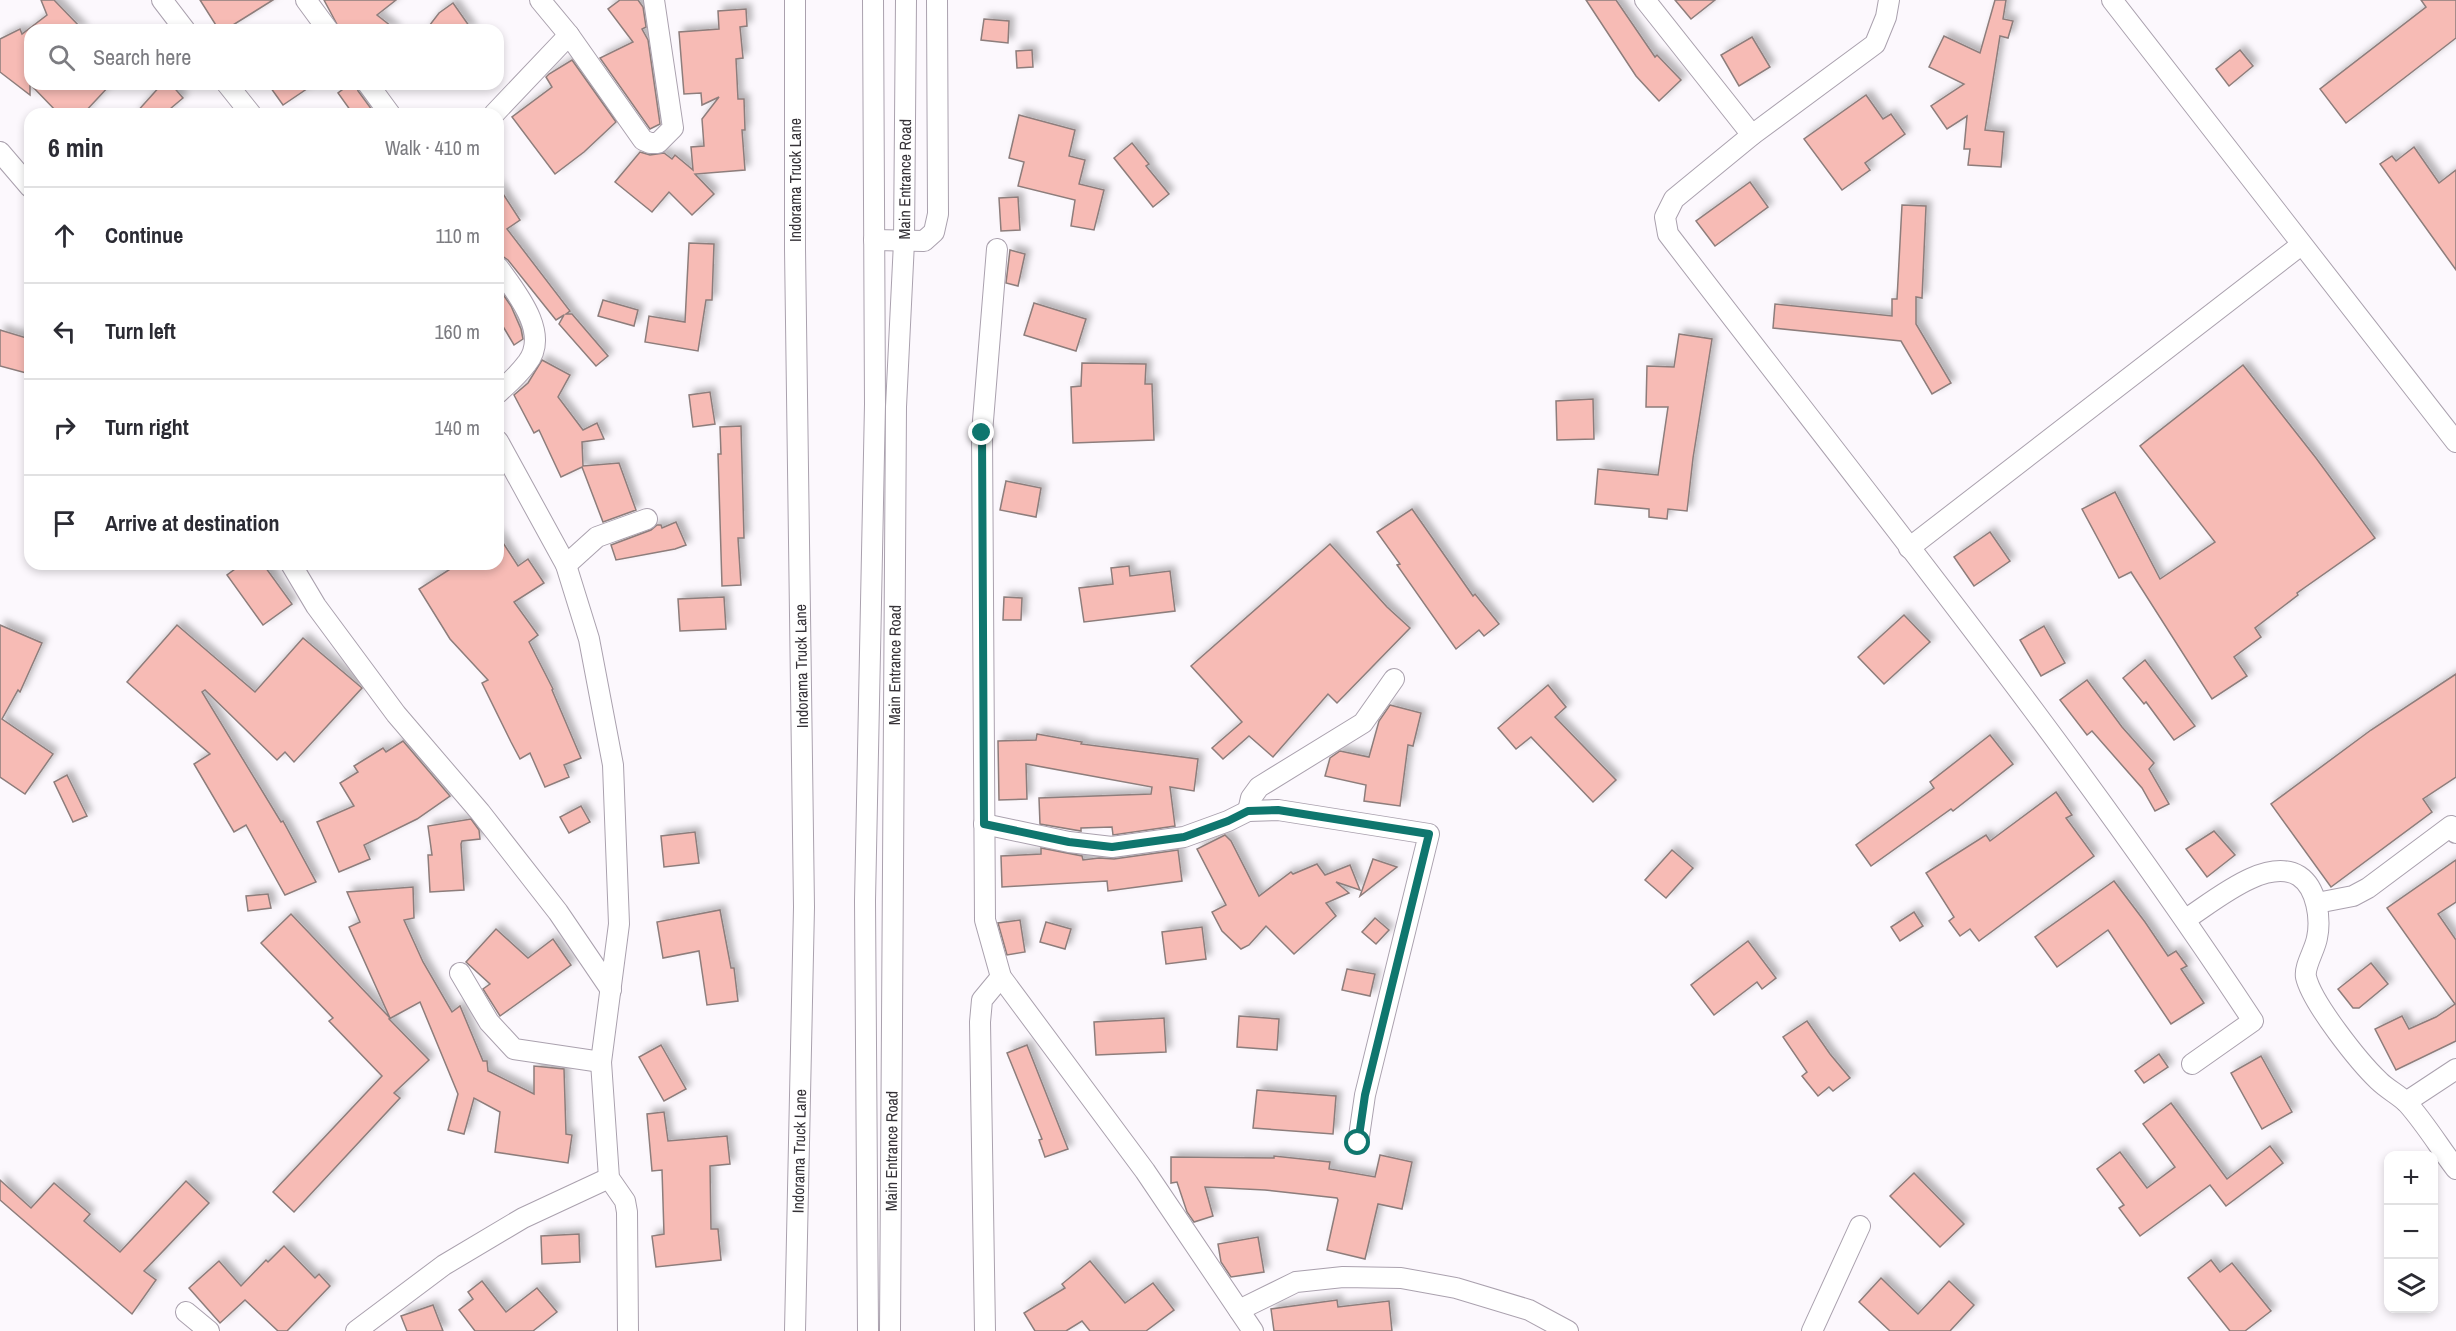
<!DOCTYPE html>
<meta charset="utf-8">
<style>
:root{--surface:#fff;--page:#f2f2f3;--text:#2b2b33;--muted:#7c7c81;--line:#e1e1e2}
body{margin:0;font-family:"Archivo Narrow",sans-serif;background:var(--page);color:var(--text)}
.controls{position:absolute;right:18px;bottom:18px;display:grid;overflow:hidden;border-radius:12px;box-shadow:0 3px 9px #0003}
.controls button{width:54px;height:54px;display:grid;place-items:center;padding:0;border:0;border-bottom:2px solid var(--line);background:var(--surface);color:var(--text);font:30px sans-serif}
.stop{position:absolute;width:18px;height:18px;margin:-14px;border:4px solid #0f766e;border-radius:50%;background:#fff}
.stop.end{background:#0f766e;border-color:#fff;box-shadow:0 2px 6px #0008}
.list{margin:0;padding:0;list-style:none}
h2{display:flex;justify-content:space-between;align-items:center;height:78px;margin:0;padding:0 24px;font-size:26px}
h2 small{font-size:20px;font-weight:400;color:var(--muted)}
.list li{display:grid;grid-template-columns:39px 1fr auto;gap:18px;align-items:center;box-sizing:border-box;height:96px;padding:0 24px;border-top:2px solid var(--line)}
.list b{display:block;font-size:22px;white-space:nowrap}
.list em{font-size:20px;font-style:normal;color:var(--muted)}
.icon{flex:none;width:33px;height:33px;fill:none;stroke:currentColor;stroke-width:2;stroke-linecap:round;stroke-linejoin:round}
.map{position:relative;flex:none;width:2456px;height:1331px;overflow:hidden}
.search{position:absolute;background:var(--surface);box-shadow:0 3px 9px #0003;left:24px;top:24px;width:480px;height:66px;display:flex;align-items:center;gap:15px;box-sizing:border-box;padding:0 21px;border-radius:18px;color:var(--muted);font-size:22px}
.panel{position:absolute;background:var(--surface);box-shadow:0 3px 9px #0003;left:24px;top:108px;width:480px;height:462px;border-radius:18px}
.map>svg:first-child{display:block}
.building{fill:#f7bbb5;stroke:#8d7d7b;stroke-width:1.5;filter:url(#shadow)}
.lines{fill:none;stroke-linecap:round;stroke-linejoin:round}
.minor-casing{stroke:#aaa1ae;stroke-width:22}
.minor{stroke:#fff;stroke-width:20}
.route{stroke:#0f766e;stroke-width:8}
.labels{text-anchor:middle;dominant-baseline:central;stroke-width:4.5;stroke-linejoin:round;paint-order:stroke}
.street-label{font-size:16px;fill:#353237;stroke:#fff}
</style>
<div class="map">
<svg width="2456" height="1331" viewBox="0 0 2456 1331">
<defs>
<filter id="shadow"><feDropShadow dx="5" dy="-5" stdDeviation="3" flood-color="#0004"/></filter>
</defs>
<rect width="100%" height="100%" fill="#fcf8fd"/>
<g class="building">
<polygon points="41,0 54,0 83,30 30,30 30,84 111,84 83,114 59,114 30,84 30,95 0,72 0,39 20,29 22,34 47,15"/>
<polygon points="200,0 273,0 225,30 219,30"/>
<polygon points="324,0 396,0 377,15 396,30 340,30"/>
<polygon points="620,0 638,0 643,7 646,27 642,29 648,40 660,124 650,129 600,58 633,42 608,9"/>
<polygon points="1586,0 1616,0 1655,57 1657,55 1681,80 1659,101 1636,76"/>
<polygon points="1675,0 1715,0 1691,19"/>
<polygon points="1995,0 2006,0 2003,19 2013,21 2008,38 2000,36 1985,130 2004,132 2001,167 1968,165 1970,149 1964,149 1967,116 1947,129 1931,106 1964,84 1929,67 1944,36 1980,53"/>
<polygon points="2421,0 2456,0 2456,38 2346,123 2320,89 2426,7"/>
<polygon points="453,3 472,30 426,30 439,13"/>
<polygon points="746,9 747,26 740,27 743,58 736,59 738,99 744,99 745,130 742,130 745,170 695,174 714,194 692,215 669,192 652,212 615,182 640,152 650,155 664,153 672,159 675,155 693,170 691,147 704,146 702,119 719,97 702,105 701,93 684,94 679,32 719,29 718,11"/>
<polygon points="984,19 1009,21 1008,43 981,40"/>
<polygon points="1752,37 1770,67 1739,86 1721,55"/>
<polygon points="1032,50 1033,67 1017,68 1016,51"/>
<polygon points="2240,50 2253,66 2229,86 2216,69"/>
<polygon points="572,60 616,122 584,152 555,174 512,117 552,87 546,77 549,74"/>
<polygon points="162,84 171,84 183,98 164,114 135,114"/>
<polygon points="268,84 314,84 283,105"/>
<polygon points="350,84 356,84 358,91 375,114 353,114 338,93"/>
<polygon points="1866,95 1883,119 1891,114 1905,134 1865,163 1870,170 1842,190 1804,139"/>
<polygon points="1019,115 1075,130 1069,156 1085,160 1079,184 1104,190 1094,230 1071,226 1075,200 1018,186 1024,162 1009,158"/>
<polygon points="1132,143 1149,164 1146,166 1169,194 1153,207 1114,158"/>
<polygon points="2414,147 2439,183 2456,170 2456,270 2380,164 2392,156 2396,161"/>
<polygon points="1750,182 1768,207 1715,246 1696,221"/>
<polygon points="498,186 520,220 507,229 570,311 566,314 572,314 608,356 596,366 559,324 564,315 556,320 508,260 498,253"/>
<polygon points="1018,197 1020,230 1001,231 999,198"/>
<polygon points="1902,205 1926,206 1922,298 1916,297 1916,324 1951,383 1932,394 1901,341 1773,328 1775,304 1892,316 1892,299 1897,299"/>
<polygon points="689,243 714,244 712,300 706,300 698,351 645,342 649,316 685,322"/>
<polygon points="1010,250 1025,254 1018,286 1006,283"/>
<polygon points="498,287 511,306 521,329 523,339 514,345 498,318"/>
<polygon points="603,300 638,310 634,326 598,316"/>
<polygon points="1034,303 1086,319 1076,351 1024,335"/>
<polygon points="0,330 30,339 30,374 0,366"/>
<polygon points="1679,334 1712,339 1693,458 1687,511 1668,509 1667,519 1649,517 1649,509 1595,504 1598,469 1658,475 1668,407 1646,407 1647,366 1674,367"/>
<polygon points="542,360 570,375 558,397 583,430 597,423 604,439 582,442 583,466 619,463 636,510 603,522 582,467 561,477 539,430 534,433 514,395 528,383"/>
<polygon points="1082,363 1146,364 1145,384 1152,384 1154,440 1073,443 1071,387 1081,386"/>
<polygon points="2243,365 2316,458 2375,538 2297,593 2298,595 2255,628 2261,637 2234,657 2247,676 2212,699 2131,572 2119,578 2082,509 2115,492 2160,579 2215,542 2140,446"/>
<polygon points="710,392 715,424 693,427 689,395"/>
<polygon points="1593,399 1594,439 1557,440 1556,401"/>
<polygon points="741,426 744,538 738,538 741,585 722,586 718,454 721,454 720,427"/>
<polygon points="1006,481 1041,488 1036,517 1000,510"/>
<polygon points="1412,509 1473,596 1475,594 1499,624 1484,636 1479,630 1456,649 1397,565 1400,564 1377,532"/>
<polygon points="676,522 686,545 675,549 616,560 611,545 651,530 657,525 661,525 662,528"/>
<polygon points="1990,532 2010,561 1974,586 1954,557"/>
<polygon points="498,535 518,566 528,559 544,583 514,602 538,635 529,642 553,689 552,690 581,758 564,765 569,777 545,787 530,753 520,759 511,742 482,683 488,680 450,639 419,589 458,564 498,564"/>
<polygon points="1330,544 1387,607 1410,628 1337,703 1328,694 1273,757 1249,736 1223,759 1212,748 1242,722 1191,666"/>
<polygon points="242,564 263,564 292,604 263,625 227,575"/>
<polygon points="1129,566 1130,576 1170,571 1175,611 1084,622 1079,588 1113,584 1111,568"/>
<polygon points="724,597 726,629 680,631 678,599"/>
<polygon points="1004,597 1022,598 1021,620 1003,620"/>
<polygon points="1904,615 1930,642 1884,684 1858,657"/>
<polygon points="0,625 42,643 20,692 18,690 2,719 53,754 25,794 0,777"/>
<polygon points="177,625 255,692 303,638 362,688 294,762 285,752 277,760 205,690 202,692 281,822 283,821 316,882 285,895 246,825 234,832 194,764 210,754 127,682"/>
<polygon points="2044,626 2065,663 2041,676 2020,640"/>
<polygon points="2145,660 2195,726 2174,740 2146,702 2144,704 2123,678"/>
<polygon points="2456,674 2456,777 2423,799 2432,812 2331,887 2271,804 2371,730"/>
<polygon points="2087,680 2122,727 2154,763 2149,769 2169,804 2155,811 2142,788 2092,731 2087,735 2060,700"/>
<polygon points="1548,685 1566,707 1555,717 1616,780 1593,802 1531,737 1516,749 1498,728"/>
<polygon points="1390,705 1421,713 1413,746 1408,745 1400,806 1364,801 1366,785 1325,776 1330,758 1340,751 1369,757 1379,721"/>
<polygon points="1037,734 1082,742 1081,744 1198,759 1194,791 1170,787 1175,826 1113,835 1112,827 1081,828 1081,831 1040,824 1039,798 1151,794 1152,787 1026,764 1027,799 999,800 998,741 1036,740"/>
<polygon points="1990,735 2013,764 1953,811 1951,809 1871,866 1856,845 1934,788 1930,782"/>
<polygon points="403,741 450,796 417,819 364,845 370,859 339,872 317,822 354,806 340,783 358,772 354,766 383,748 386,752"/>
<polygon points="67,775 87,816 73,822 54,782"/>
<polygon points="2056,792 2072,815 2066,818 2094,856 1979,941 1970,929 1960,936 1949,921 1954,917 1926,873 1986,835 1990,841"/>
<polygon points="581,806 590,822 569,833 560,817"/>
<polygon points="471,819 479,830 480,839 462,841 461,844 464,890 430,892 428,855 432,855 428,826"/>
<polygon points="2214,831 2235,855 2207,877 2186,849"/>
<polygon points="695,832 699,863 664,867 661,836"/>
<polygon points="1225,835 1231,841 1259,896 1291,872 1293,874 1317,864 1325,875 1350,865 1360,890 1336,882 1349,893 1326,903 1336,916 1294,954 1266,926 1249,945 1241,949 1222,931 1212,912 1226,905 1197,849"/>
<polygon points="1041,848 1082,856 1083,860 1099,858 1114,859 1178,850 1182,881 1108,891 1107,881 1002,887 1001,856 1041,854"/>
<polygon points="1672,850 1693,868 1666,898 1645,880"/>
<polygon points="1373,859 1397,867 1360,896"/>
<polygon points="2456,860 2456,902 2438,914 2456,940 2456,1041 2396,1070 2375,1029 2402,1016 2409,1029 2436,1017 2455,1004 2387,908"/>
<polygon points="2114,881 2145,922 2168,956 2176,951 2187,966 2181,969 2204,1003 2171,1024 2108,930 2057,967 2035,937"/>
<polygon points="413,887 414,918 404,920 423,962 452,1012 460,1006 483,1061 487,1061 488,1071 534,1094 534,1066 564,1069 566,1134 572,1135 568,1163 495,1152 500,1112 474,1098 464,1134 448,1130 458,1094 420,1002 389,1019 429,1060 394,1093 400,1098 294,1212 273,1192 382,1076 329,1021 333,1018 261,943 291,914 390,1018 349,927 360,922 347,892"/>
<polygon points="268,894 271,908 248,911 246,896"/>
<polygon points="720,910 731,968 734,968 738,1001 707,1005 699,951 663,958 657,922"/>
<polygon points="1914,912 1923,926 1900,941 1891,927"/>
<polygon points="1375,918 1389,930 1376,944 1362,932"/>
<polygon points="1020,920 1025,952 1007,955 998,923"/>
<polygon points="1046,922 1071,929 1065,949 1040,942"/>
<polygon points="1202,927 1206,959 1166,964 1162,932"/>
<polygon points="496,929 528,958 553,939 571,965 500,1016 483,989 490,984 466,962"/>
<polygon points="1748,941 1776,978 1762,989 1757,982 1714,1015 1691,985"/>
<polygon points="2371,963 2388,984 2359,1008 2353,1008 2338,989"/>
<polygon points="1347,969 1375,974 1370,996 1342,990"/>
<polygon points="1239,1016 1279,1019 1277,1050 1237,1047"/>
<polygon points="1164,1018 1166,1052 1096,1055 1094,1022"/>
<polygon points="1807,1021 1830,1054 1850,1078 1833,1091 1829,1087 1818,1096 1802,1076 1807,1072 1783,1037"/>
<polygon points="661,1045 686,1089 664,1101 639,1057"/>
<polygon points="1027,1045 1068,1149 1045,1157 1039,1140 1042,1139 1007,1053"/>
<polygon points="2159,1054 2168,1067 2144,1083 2135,1071"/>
<polygon points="2261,1056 2292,1112 2262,1129 2231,1073"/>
<polygon points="1257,1090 1336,1096 1333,1134 1253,1128"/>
<polygon points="2171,1103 2227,1179 2270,1146 2283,1163 2226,1206 2210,1185 2140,1236 2119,1208 2124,1205 2097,1169 2120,1152 2147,1188 2175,1167 2143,1124"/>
<polygon points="664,1112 668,1141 727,1136 730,1164 710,1166 711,1229 718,1229 721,1260 656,1267 652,1236 664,1234 662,1170 652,1171 647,1114"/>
<polygon points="1380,1155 1412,1162 1402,1209 1378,1204 1365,1259 1327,1250 1338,1200 1337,1198 1265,1190 1205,1187 1213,1216 1194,1222 1187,1212 1177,1182 1171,1183 1171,1157 1274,1158 1274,1156 1330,1162 1329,1169 1375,1177"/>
<polygon points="1914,1173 1964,1224 1940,1247 1890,1196"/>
<polygon points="0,1180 31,1208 54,1183 90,1214 84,1221 120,1252 186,1181 209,1203 144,1271 156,1280 132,1314 0,1200"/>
<polygon points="579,1234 580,1262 542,1264 541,1236"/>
<polygon points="1258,1237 1264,1272 1231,1277 1221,1262 1218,1244"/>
<polygon points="284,1246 315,1278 319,1274 330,1286 287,1331 278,1331 245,1300 220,1323 189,1288 219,1261 241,1286 266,1260 268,1262"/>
<polygon points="2211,1260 2220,1272 2232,1263 2271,1311 2245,1331 2230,1331 2188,1278"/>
<polygon points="1090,1261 1125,1303 1153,1283 1174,1310 1146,1331 1090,1331 1082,1321 1066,1331 1035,1331 1024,1313 1065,1288 1062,1284"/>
<polygon points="1881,1278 1918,1314 1949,1281 1974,1305 1950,1331 1890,1331 1859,1302"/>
<polygon points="482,1281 506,1312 537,1288 557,1312 533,1331 475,1331 459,1310 473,1299 468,1292"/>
<polygon points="1337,1300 1338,1307 1389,1301 1392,1331 1274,1331 1271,1309"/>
<polygon points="433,1305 443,1331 407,1331 401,1316"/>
</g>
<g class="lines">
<defs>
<g id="minor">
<polyline points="162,0 185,30"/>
<polyline points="306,0 328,30"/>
<polyline points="540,0 569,35 643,140 650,143 658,143 673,128 654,0"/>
<polyline points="1645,0 1752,135"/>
<path d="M1889,0L1886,17L1875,44L1752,135L1674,199L1665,217L1668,234C1867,494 2073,748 2253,1021L2192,1064"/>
<polyline points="2112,0 2456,442"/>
<polyline points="227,84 251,114"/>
<polyline points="368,84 390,114"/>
<polyline points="494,114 569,35"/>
<polyline points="0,152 30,187"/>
<polyline points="874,240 924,241 934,232 938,214 937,0"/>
<polyline points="997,249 982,433 985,920 1001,977 1145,1171 1253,1331"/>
<path d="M498,267C515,291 551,333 527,363C519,374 508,384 498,393"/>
<polyline points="498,441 566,565 589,639 613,765 619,924 601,1062 609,1178 625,1201 627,1212 628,1331"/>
<polyline points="1909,548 2301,245"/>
<polyline points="291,564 316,606 396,714 480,812 558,912 611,990"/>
<polyline points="566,565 597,537 647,519"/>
<polyline points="1248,811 1251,798 1259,787 1363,723 1394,679"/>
<polyline points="984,824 1069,842 1112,847 1184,837 1228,821 1248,811 1278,810 1429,834 1365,1095 1358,1143"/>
<polyline points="2317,903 2353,896 2368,888 2451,826 2456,833"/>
<path d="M2186,919C2213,902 2266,856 2299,876C2317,888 2321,919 2317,938C2315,950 2304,966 2306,977C2312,1003 2359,1062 2379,1081C2387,1089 2399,1095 2407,1103C2425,1123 2440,1148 2456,1169"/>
<polyline points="460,973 489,1022 514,1049 601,1062"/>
<polyline points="2406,1102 2456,1069"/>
<polyline points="1239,1310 1296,1282 1343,1277 1401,1278 1456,1288 1529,1310 1568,1331"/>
<polyline points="186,1312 209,1331"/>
<polyline points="356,1331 444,1265 523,1218 609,1178"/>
<path id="s1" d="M795,1331L804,907L795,249V0"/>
<polyline points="868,1331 865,901 875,404 873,0"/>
<path id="s2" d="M890,1331L896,407L904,242L906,0"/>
<polyline points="985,1331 980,1022 982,1000 1001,977"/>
<polyline points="1812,1331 1860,1226"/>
</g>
</defs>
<use href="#minor" class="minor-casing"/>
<use href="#minor" class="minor"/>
</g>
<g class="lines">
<polyline class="route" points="982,433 984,824 1069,842 1112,847 1184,837 1228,821 1248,811 1278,810 1429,834 1365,1095 1358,1143"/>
</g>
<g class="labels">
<g class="street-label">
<text transform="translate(795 180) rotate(-90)">Indorama Truck Lane</text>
<text stroke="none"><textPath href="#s2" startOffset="1152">Main Entrance Road</textPath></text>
<text stroke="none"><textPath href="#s2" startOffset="666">Main Entrance Road</textPath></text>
<text transform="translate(801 666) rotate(-91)">Indorama Truck Lane</text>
<text stroke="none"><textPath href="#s1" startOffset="180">Indorama Truck Lane</textPath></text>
<text stroke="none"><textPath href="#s2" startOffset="180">Main Entrance Road</textPath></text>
</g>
</g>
</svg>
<div class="controls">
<button>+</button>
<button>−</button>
<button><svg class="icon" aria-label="layers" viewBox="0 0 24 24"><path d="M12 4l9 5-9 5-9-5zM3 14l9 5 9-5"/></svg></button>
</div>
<div class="stop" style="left:1358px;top:1143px"></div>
<div class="stop end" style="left:982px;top:433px"></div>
<div class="search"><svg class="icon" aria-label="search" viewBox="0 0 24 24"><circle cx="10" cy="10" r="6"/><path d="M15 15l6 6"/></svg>Search here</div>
<section class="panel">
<h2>6 min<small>Walk · 410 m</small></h2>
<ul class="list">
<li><svg class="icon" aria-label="ahead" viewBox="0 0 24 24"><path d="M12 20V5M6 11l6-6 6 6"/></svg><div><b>Continue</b></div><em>110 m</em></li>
<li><svg class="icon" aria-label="left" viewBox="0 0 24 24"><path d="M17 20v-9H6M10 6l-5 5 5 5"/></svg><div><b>Turn left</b></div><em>160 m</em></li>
<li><svg class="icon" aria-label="right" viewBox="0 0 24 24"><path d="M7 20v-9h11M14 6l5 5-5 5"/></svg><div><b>Turn right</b></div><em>140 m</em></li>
<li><svg class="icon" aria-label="arrive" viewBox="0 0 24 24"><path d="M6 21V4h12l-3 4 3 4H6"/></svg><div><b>Arrive at destination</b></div></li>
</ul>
</section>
</div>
